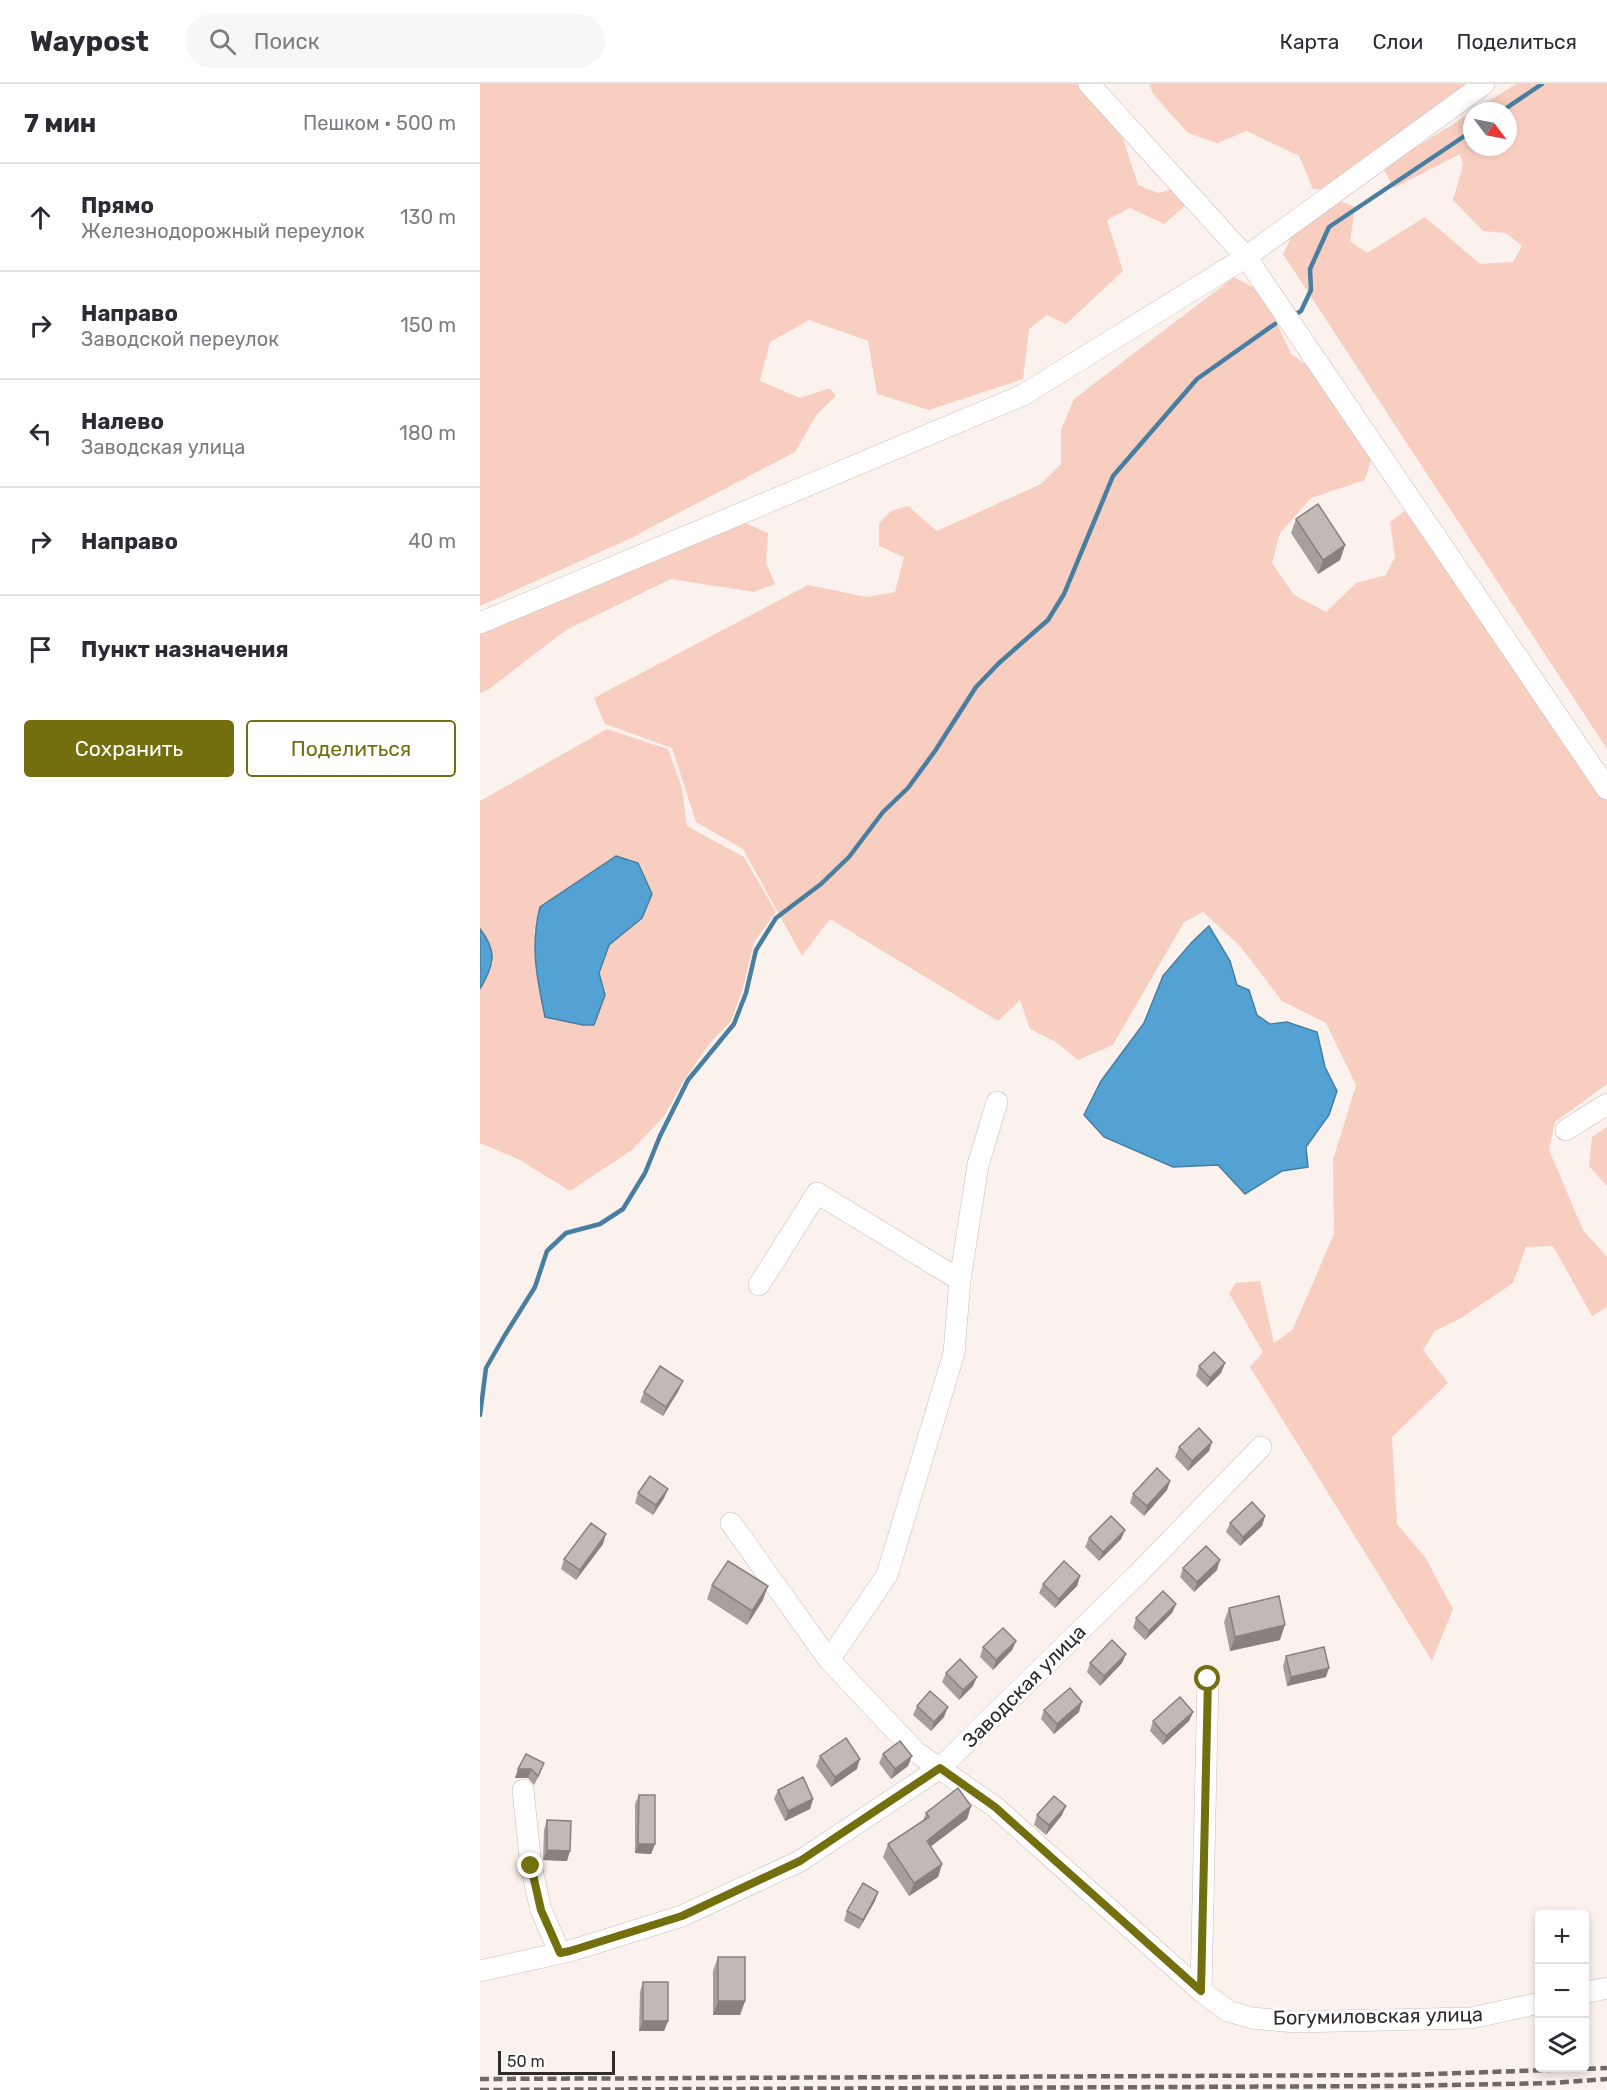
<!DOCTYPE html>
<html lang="ru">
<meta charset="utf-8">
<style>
:root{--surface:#fff;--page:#f7f7f7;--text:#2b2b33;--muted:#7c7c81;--line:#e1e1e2;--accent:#736e0e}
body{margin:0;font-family:Rubik,sans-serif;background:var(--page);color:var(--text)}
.controls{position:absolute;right:18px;bottom:18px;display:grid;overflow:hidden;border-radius:6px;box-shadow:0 3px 9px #0003}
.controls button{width:54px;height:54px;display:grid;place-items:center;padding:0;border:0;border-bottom:2px solid var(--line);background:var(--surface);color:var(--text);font:30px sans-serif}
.compass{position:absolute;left:983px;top:18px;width:54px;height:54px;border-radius:50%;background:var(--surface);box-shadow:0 3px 9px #0003;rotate:122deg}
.scale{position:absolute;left:18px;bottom:15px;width:117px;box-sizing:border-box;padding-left:6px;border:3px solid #302c2b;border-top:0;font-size:16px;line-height:21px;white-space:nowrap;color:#302c2b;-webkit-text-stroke:4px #fff;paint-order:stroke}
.stop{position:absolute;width:18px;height:18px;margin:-14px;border:4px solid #736e0e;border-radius:50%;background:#fff}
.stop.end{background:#736e0e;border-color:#fff;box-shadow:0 2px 6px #0008}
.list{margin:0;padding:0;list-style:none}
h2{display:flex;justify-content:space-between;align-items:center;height:78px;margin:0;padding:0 24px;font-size:26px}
h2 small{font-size:20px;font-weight:400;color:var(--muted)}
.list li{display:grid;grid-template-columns:39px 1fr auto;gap:18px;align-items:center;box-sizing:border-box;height:108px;padding:0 24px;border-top:2px solid var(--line)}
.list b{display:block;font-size:22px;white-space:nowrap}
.list p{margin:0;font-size:20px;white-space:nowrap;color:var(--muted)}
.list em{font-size:20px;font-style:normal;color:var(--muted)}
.actions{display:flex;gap:12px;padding:18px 24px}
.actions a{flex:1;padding:14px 0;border:2px solid var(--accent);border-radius:6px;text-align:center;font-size:21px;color:var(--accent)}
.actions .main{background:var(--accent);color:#fff}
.icon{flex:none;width:33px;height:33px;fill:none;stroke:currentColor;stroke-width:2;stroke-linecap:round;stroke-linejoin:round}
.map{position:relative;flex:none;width:1127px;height:2006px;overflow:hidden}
header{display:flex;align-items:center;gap:36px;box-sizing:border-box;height:84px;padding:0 30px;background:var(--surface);border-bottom:2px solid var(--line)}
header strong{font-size:28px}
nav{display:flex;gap:33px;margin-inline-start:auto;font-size:21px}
.search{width:420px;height:54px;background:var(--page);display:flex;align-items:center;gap:15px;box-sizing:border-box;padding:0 21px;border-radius:33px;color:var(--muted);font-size:22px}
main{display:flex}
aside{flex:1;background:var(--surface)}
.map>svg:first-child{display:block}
.green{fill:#f8cec0;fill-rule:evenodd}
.water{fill:#53a2d3;stroke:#487fa1;stroke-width:1.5}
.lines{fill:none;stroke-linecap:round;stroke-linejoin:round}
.stream{stroke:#487fa1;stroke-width:4.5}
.minor-casing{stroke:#c8bfbc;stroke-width:22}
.minor{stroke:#fff;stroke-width:21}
.rail{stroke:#6e6967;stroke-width:4.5;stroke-dasharray:9 4.5;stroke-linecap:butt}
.wall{fill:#a79e9d}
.shaded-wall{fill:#88817f}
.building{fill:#c2b8b6;stroke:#88817f;stroke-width:1.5}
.route{stroke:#736e0e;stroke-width:8}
.labels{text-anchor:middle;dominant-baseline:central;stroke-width:6;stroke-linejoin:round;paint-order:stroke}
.street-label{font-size:20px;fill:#302c2b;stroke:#fff}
</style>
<header>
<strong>Waypost</strong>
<div class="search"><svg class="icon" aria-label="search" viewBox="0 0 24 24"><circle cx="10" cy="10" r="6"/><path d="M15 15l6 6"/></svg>Поиск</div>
<nav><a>Карта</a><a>Слои</a><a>Поделиться</a></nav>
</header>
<main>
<aside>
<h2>7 мин<small>Пешком · 500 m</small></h2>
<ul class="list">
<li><svg class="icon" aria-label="ahead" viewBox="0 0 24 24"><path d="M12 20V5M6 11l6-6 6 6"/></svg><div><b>Прямо</b><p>Железнодорожный переулок</p></div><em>130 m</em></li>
<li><svg class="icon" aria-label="right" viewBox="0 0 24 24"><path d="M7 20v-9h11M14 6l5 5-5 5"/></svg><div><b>Направо</b><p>Заводской переулок</p></div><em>150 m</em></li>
<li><svg class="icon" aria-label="left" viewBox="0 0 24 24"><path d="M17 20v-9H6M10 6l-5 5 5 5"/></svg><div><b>Налево</b><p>Заводская улица</p></div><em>180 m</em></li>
<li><svg class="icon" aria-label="right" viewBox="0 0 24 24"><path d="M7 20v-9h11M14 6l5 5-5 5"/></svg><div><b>Направо</b></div><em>40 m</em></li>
<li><svg class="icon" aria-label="arrive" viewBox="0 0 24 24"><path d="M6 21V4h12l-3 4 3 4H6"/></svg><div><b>Пункт назначения</b></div></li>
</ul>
<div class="actions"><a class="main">Сохранить</a><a>Поделиться</a></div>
</aside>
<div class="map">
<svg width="1127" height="2006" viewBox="0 0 1127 2006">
<rect width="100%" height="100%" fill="#fbf2ee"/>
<g class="green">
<polygon points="0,0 606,0 634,26 658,101 678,109 700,103 707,120 684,140 650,124 627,136 643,187 586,240 567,231 549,245 543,295 449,326 397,310 388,257 329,236 290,258 280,297 320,314 350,304 356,312 337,330 315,368 149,455 0,522"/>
<polygon points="669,0 1008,0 851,106 833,105 819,72 767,47 737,59 708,49 673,10"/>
<polygon points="1036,0 1127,0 1127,665 803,170 813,150 860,117 875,123 870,157 887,169 945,133 1000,180 1033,178 1042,162 1026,149 1003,147 973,116 983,81 980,70 914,104 903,84 992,28 992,63 1028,63 1028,27 993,27"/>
<polygon points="754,193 783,209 811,270 862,305 896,359 885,396 831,414 800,449 792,479 814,511 846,528 876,499 906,491 915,473 910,438 937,418 1127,700 1127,1000 1075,1038 1069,1066 1103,1146 1127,1173 1127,1223 1112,1232 1073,1162 1046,1163 1033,1199 981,1234 955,1247 943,1266 968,1299 912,1353 917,1440 945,1473 973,1525 952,1577 770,1283 783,1268 749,1209 756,1199 780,1197 794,1259 813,1245 854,1150 853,1076 876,1001 846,939 802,917 760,862 723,828 704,838 633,961 598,976 576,958 550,945 540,916 518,937 350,835 322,872 263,765 216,738 192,664 125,640 114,614 328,501 387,513 415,508 424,473 399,462 399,439 411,427 428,422 457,447 561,400 581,380 581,346 594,315"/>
<polygon points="263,438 288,449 286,479 295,500 274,508 191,495 86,546 9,605 0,609 0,544"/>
<path d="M127,645L188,665L202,704L207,742L264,773L296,828L274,858L262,908L251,937L229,960L203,998L185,1031L152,1066L90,1107L40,1076L0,1059V905L13,879L9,861L0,845V717ZM162,834L129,861L119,889L125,911L114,941H103L65,933L54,846Z"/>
<polygon points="1127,1043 1127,1102 1109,1082 1112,1053"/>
</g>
<g class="water">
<path d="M136,772L158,779L172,810L162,834L129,861L119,889L125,911L114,941H103L65,933C57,894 50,863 60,823Z"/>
<polygon points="729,842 750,877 757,901 769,906 777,931 790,940 807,938 837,948 845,983 857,1007 849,1031 826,1063 828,1083 802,1087 765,1110 738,1081 693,1083 624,1053 604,1031 621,997 664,939 683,892 712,858"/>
<path d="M0,845C19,869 13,881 0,905Z"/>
</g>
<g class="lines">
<g class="stream">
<polyline points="1022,27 1062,0"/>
<polyline points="814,231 821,227 831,206 830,185 849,143 992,47"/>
<polyline points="0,1331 6,1284 25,1251 55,1203 67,1167 86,1149 120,1140 143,1125 165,1089 180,1052 208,996 254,940 266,909 276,866 296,834 341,800 369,773 403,728 428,704 455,667 496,603 519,579 568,536 584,510 633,392 717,295 795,240"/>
</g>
<defs>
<g id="minor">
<polyline points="609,0 766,173 1127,705"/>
<polyline points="0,539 543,311 766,173 1004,0"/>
<polyline points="1086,1046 1127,1020"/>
<polyline points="279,1201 337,1109 480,1196"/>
<polyline points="251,1439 349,1576 436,1668 515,1723 721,1907 748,1927 772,1934 815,1938 991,1934 1060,1919"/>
<polyline points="349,1576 407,1491 474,1269 480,1196 498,1081 517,1018"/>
<polyline points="43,1706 51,1782 61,1826 80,1869"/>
<polyline points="0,1887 90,1867 202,1832 320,1777 460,1684 659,1489 781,1363"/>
<polyline points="721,1907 728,1595"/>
<polyline points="1104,1909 1127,1904"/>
</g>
</defs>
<use href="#minor" class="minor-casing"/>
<use href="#minor" class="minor"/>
<g class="rail">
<polyline points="0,1995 923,1991 1127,1984"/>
<polyline points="0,2006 922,2002 1072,1999 1127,1995"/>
</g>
</g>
<g class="wall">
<polygon points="816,435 865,461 860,476 838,490 811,449"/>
<polygon points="745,1279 741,1289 727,1303 716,1292 719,1282"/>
<polygon points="199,1306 183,1332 160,1318 164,1308"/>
<polygon points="732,1358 729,1367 708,1387 695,1373 699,1363"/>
<polygon points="690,1397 687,1406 664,1432 650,1419 653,1410"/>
<polygon points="188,1405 184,1414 173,1431 155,1419 158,1409"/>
<polygon points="785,1432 782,1442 760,1462 746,1448 750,1439"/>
<polygon points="645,1446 641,1455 619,1477 605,1463 609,1454"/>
<polygon points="123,1460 96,1496 81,1485 84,1475"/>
<polygon points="703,1484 737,1486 714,1508 700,1493"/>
<polygon points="600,1492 597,1502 575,1524 559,1509 563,1500"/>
<polygon points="232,1501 283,1516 267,1541 227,1515"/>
<polygon points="696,1520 692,1529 665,1556 653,1544 656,1534"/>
<polygon points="749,1524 800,1556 750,1567 744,1538"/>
<polygon points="536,1557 532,1566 513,1586 500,1573 503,1563"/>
<polygon points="646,1570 642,1579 620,1602 607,1588 610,1579"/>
<polygon points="806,1572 846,1593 807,1602 803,1582"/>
<polygon points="466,1589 493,1602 479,1616 462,1598"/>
<polygon points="437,1622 464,1633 451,1647 433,1631"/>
<polygon points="564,1626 599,1628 574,1650 561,1635"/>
<polygon points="713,1628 709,1637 683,1661 670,1647 673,1637"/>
<polygon points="46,1670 61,1688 54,1701 48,1694 35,1694"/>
<polygon points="403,1670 428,1682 411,1695 399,1679"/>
<polygon points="340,1672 377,1685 351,1703 336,1682"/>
<polygon points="298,1706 333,1715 330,1725 305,1737 294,1715"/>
<polygon points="159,1711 175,1760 171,1770 155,1769 155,1720"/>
<polygon points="491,1722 487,1735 450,1763 462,1780 458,1793 429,1812 403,1773 408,1760 443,1737 446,1729"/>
<polygon points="557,1731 582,1731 566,1751 554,1741"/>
<polygon points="67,1736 87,1777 63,1776 64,1746"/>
<polygon points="398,1808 395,1817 379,1845 364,1837 367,1827"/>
<polygon points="238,1873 265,1917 260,1931 233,1931 233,1887"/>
<polygon points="163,1898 188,1937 184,1947 159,1947 160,1908"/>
</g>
<g class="shaded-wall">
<polygon points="865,461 860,476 838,490 843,476"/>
<polygon points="745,1279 741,1289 727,1303 730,1294"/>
<polygon points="203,1297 199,1306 183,1332 186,1323"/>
<polygon points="732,1358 729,1367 708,1387 712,1377"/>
<polygon points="690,1397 687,1406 664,1432 667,1422"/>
<polygon points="188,1405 184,1414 173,1431 176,1421"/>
<polygon points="785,1432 782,1442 760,1462 763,1453"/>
<polygon points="645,1446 641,1455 619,1477 623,1468"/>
<polygon points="126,1450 123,1460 96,1496 100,1486"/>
<polygon points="740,1476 737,1486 714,1508 717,1498"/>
<polygon points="600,1492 597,1502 575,1524 579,1515"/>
<polygon points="288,1502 283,1516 267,1541 272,1527"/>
<polygon points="696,1520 692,1529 665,1556 669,1547"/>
<polygon points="805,1541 800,1556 750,1567 755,1553"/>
<polygon points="536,1557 532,1566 513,1586 516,1576"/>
<polygon points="646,1570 642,1579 620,1602 624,1592"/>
<polygon points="849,1584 846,1593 807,1602 811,1593"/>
<polygon points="497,1593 493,1602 479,1616 483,1606"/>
<polygon points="602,1618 599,1628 574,1650 577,1640"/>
<polygon points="468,1623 464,1633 451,1647 454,1638"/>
<polygon points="713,1628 709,1637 683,1661 686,1652"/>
<polygon points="432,1672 428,1682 411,1695 415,1685"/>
<polygon points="380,1675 377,1685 351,1703 355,1693"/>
<polygon points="38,1685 51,1685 48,1694 35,1694"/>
<polygon points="333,1715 330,1725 305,1737 308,1727"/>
<polygon points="491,1722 487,1735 442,1769 447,1757"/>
<polygon points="586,1722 582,1731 566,1751 569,1741"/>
<polygon points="158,1760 175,1760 171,1770 155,1769"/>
<polygon points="67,1766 90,1767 87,1777 63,1776"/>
<polygon points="462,1780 458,1793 429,1812 434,1799"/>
<polygon points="398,1808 395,1817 379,1845 383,1836"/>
<polygon points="238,1917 265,1917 260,1931 233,1931"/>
<polygon points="163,1937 188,1937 184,1947 159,1947"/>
</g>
<g class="building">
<polygon points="838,420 865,461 843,476 816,435"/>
<polygon points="734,1268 745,1279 730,1294 719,1282"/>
<polygon points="180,1282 203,1297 186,1323 164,1308"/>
<polygon points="719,1344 732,1358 712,1377 699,1363"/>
<polygon points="677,1384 690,1397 667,1422 653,1410"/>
<polygon points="170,1392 188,1405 176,1421 158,1409"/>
<polygon points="772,1418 785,1432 763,1453 750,1439"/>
<polygon points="631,1432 645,1446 623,1468 609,1454"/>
<polygon points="111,1439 126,1450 100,1486 84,1475"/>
<polygon points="726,1462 740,1476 717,1498 703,1484"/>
<polygon points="248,1477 288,1502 272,1527 232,1501"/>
<polygon points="584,1477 600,1492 579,1515 563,1500"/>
<polygon points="683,1507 696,1520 669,1547 656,1534"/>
<polygon points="799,1512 805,1541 755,1553 749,1524"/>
<polygon points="523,1544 536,1557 516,1576 503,1563"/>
<polygon points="632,1556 646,1570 624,1592 610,1579"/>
<polygon points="844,1563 849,1584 811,1593 806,1572"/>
<polygon points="480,1575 497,1593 483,1606 466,1589"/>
<polygon points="590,1604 602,1618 577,1640 564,1626"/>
<polygon points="450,1607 468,1623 454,1638 437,1622"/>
<polygon points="700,1613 713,1628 686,1652 673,1637"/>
<polygon points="366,1654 380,1675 355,1693 340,1672"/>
<polygon points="420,1657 432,1672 415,1685 403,1670"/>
<polygon points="46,1670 64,1679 58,1692 51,1685 38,1685"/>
<polygon points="323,1693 333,1715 308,1727 298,1706"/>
<polygon points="478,1704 491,1722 447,1757 462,1780 434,1799 408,1760 449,1733 446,1729"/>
<polygon points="159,1711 175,1711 175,1760 158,1760"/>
<polygon points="574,1712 586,1722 569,1741 557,1731"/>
<polygon points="67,1736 91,1737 90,1767 67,1766"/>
<polygon points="383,1799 398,1808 383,1836 367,1827"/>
<rect x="238" y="1873" width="27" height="44"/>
<rect x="163" y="1898" width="25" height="39"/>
</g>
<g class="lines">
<polyline class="route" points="51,1782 61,1826 80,1869 90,1867 202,1832 320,1777 460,1684 515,1723 721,1907 728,1595"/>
</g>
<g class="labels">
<g class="street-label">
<text transform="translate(544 1602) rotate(-45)">Заводская улица</text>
<text transform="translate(898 1932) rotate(-1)">Богумиловская улица</text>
</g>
</g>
</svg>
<div class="controls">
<button>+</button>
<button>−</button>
<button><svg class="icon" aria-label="layers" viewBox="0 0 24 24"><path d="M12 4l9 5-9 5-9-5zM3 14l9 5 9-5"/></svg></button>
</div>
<svg class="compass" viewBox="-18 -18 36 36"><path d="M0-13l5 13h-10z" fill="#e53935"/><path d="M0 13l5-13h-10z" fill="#7c7c81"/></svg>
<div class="scale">50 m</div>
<div class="stop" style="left:728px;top:1595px"></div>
<div class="stop end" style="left:51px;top:1782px"></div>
</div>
</main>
